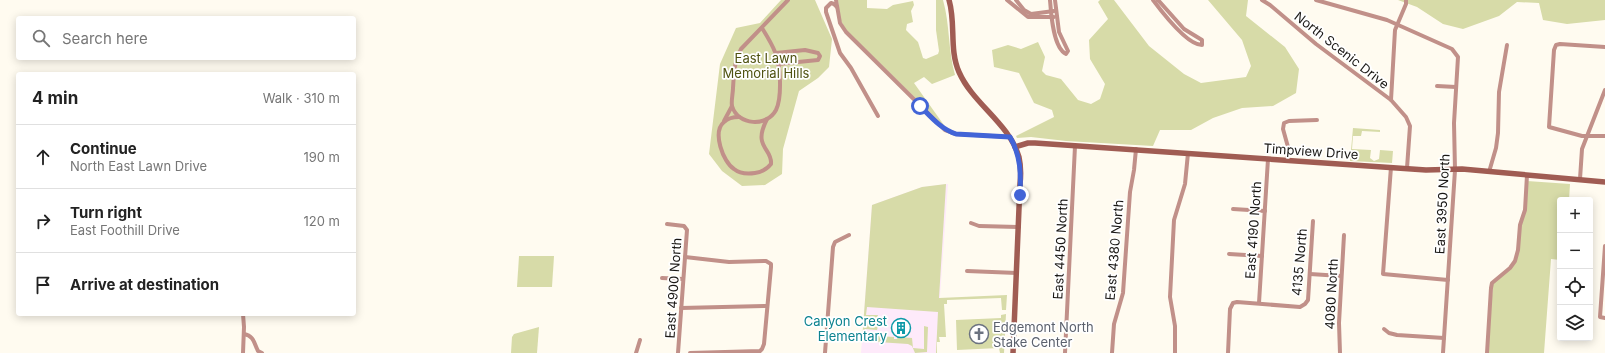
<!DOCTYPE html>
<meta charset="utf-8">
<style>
:root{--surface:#fff;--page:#f2f2f2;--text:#222;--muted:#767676;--line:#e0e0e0}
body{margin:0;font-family:Inter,sans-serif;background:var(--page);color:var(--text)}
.controls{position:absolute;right:12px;bottom:12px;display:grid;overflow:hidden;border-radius:4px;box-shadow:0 2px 10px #0003}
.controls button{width:36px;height:36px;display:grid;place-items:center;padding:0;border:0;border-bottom:1px solid var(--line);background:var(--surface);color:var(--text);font:20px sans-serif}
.stop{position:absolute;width:12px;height:12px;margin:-9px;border:3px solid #4264d7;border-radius:50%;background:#fff}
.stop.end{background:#4264d7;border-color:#fff;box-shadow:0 1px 4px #0008}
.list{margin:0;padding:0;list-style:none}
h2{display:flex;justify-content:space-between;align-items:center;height:52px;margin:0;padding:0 16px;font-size:17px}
h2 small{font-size:13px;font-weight:400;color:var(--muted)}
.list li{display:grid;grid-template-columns:26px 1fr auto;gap:12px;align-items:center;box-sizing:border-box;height:64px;padding:0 16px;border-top:1px solid var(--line)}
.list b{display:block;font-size:15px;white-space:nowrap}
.list p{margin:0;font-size:13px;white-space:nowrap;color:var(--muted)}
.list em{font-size:13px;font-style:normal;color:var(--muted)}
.icon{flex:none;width:22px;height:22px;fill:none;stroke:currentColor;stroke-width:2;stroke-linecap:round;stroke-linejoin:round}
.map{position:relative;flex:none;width:1605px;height:353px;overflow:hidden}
.search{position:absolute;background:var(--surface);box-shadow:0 2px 10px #0003;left:16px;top:16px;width:340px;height:44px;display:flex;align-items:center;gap:10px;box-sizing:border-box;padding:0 14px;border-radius:4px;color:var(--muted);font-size:15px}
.panel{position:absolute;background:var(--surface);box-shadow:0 2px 10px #0003;left:16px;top:72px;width:340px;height:244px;border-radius:4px}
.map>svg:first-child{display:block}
.education{fill:#feeafa}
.green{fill:#d7dba8}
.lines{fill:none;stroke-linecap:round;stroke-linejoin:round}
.street{stroke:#c19089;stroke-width:4}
.secondary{stroke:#a05c53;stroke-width:5.5}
.route{stroke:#4264d7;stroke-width:5}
.labels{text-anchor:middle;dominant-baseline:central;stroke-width:3.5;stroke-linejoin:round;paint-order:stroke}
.street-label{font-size:13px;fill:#191714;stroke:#fff}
.park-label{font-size:13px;fill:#4f5211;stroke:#fff}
.culture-label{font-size:13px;fill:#0d838f;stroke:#fff;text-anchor:end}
.worship-label{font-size:13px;fill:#5b616d;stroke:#fff;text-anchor:start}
</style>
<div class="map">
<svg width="1605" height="353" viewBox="0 0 1605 353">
<rect width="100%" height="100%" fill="#fffbf0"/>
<polygon class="education" points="948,184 936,353 861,353 872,205 922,187"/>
<g class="green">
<polygon points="781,0 815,0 832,39 829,67 818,78 799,91 783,149 782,174 765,185 742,186 722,171 709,154 720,64 736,28 760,23"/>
<path d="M838,0H867V8L887,9L893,5L913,1L914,5L911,11L913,22L907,24L906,30L918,42L923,58L926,59L938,54L939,51L936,30V0H943C950,24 948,51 955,75L932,84L924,77L914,83L946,128L846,30L840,19Z"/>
<polygon points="1100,0 1114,0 1149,46 1184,74 1201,83 1246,77 1251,66 1242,40 1208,0 1248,0 1246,16 1285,47 1299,69 1296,93 1273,106 1242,108 1213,118 1191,130 1160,130 1153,146 1066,141 1031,137 1017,138 1016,136 1054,117 1052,110 1034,103 1019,73 994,67 992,50 1008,45 1021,49 1038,42 1045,57 1042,71 1046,75 1061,79 1078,100 1091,104 1100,99 1105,84 1090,59 1089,40 1108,19 1098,2"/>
<polygon points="1398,0 1605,0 1605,20 1567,24 1543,20 1539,3 1517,2 1499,16 1463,29 1443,24 1417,7"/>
<polygon points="1353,128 1380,130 1380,132 1362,131 1361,136 1353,136 1352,149 1371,150 1370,158 1374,161 1379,159 1380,150 1393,151 1392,163 1350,161"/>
<polygon points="1527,181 1570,184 1569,200 1560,200 1560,260 1551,259 1544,353 1487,353 1493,284 1515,261 1520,225 1526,210"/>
<polygon points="946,184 939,298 1007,295 1006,310 1002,310 1001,298 947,300 947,304 944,304 946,337 939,337 940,342 937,342 937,353 936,353 938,312 867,307 866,315 878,315 877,318 874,318 873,326 878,326 877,330 865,329 865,335 894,337 894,339 897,339 898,337 912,338 913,348 924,349 924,326 928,327 927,352 915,353 912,346 908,344 862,341 872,205 922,187"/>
<polygon points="519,256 554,256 552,287 517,287"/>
<polygon points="1006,314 1004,353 1000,353 999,348 957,350 956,320 1001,318 1001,315"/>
<polygon points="539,327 537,353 511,353 512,337 514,334"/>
</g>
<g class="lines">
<g class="street">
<polyline points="836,0 840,23 846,32 945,130 956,134 1010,137"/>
<polyline points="1007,0 1028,17 1054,17"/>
<polyline points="1016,0 1024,10 1031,14 1054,11"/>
<path d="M1050,0C1051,13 1053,48 1066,54L1068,51L1059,32L1055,0"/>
<path d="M1153,0C1162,12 1187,45 1202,45V40L1184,29L1158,0"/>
<polyline points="1262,0 1270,5 1316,44 1391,100 1406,117 1410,126 1407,168"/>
<polyline points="1316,0 1387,20 1452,49 1458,57 1454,123 1455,170 1443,353"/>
<polyline points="837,7 834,4 831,3 826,8 826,12 840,53 851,68 878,116"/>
<path d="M762,28C767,36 772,44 775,52C781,65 782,98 776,110C767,127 738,126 732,106C731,101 733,93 733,88C734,74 734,61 741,49L788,0"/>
<polyline points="1605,47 1560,44 1556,45 1554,50 1549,127 1582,136 1605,136"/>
<polyline points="776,53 805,50 818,53 820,56 818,60 778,64"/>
<polyline points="1437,86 1456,87"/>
<polyline points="1391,100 1395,30 1406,4 1406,0"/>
<path d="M739,117C734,117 728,118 724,122C712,132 723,162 734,169C740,174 748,174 755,173C762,172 767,169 771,164C772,154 764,150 762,141C760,134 764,125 767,119"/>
<polyline points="724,121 732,106"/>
<polyline points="1287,160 1288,147 1283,129 1284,123 1289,121 1317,120"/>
<polyline points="1391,167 1383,274 1448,280"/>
<polyline points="1489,172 1496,148 1498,133 1499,92 1507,45"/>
<polyline points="1580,179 1582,149 1605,90"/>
<polyline points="1233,209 1265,211"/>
<polyline points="971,223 979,226 1019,227"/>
<polyline points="667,224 684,226 687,230 678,353"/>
<polyline points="1605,246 1600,317 1605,318"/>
<polyline points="1229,254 1262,256"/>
<polyline points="685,257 729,262 766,261 771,264 771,267 764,344 762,349 760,351 690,353"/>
<polyline points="967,271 1017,273"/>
<polyline points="1310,274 1341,276"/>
<polyline points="662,278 683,279"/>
<polyline points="1259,303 1268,159"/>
<polyline points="681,308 767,306"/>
<polyline points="1384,329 1389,333 1397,335 1444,338"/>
<path d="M244,334C254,336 254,343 258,351L262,353"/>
<polyline points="243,353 244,327 243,314"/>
<polyline points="636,353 640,340"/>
<polyline points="825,353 833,247 835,242 849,235"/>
<polyline points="1065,353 1075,146"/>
<polyline points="1112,353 1114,324 1123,293 1130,192 1134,170 1136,149"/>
<polyline points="1175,353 1175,326 1170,297 1174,220 1185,184 1188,153"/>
<polyline points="1228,353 1230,309 1233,303 1237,302 1300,307 1305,304 1308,300 1313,221"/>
<polyline points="1340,353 1339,323 1344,235"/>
<polyline points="1487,353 1491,288 1492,283 1510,268 1515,261 1518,250 1520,225 1525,210 1527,175"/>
</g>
<g class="secondary">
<path d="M949,0C956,23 949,50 959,72C973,104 1009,123 1019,157C1021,166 1021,175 1020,184L1013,353"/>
<polyline points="1015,147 1028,143 1035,143 1426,170 1462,169 1605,182"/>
</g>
</g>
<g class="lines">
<path class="route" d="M920,106C931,117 941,129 956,134L1010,137C1021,156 1021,174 1020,195"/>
</g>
<defs>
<symbol id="building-ring" viewBox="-11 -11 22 22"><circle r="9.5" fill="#fff" stroke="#0f9aa8" stroke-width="1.5"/><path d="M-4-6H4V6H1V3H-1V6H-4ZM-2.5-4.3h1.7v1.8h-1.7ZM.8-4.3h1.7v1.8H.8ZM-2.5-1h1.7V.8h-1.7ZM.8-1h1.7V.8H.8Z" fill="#0f9aa8"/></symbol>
<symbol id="church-ring" viewBox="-11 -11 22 22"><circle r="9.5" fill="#fff" stroke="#6b7280" stroke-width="1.5"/><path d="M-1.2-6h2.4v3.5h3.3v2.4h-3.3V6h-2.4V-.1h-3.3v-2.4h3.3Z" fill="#6b7280"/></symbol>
</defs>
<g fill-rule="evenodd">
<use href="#building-ring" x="890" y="317" width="22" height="22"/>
<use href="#church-ring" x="968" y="323" width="22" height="22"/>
</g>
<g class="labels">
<g class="street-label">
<text transform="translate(1342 50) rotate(38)">North Scenic Drive</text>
<text transform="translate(1311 151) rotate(4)">Timpview Drive</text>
<text transform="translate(1442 204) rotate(-87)">East 3950 North</text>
<text transform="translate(1253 230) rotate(-86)">East 4190 North</text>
<text transform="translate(1060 249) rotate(-87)">East 4450 North</text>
<text transform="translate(1114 250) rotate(-85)">East 4380 North</text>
<text transform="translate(1299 262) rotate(-85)">4135 North</text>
<text transform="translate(673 288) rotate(-86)">East 4900 North</text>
<text transform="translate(1331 294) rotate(-87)">4080 North</text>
</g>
<g class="park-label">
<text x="766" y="58">East Lawn<tspan x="766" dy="15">Memorial Hills</tspan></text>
</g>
<g class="culture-label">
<text x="887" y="321">Canyon Crest<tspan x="887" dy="15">Elementary</tspan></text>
</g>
<g class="worship-label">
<text x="993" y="327">Edgemont North<tspan x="993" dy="15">Stake Center</tspan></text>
</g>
</g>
</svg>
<div class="controls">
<button>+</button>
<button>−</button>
<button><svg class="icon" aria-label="locate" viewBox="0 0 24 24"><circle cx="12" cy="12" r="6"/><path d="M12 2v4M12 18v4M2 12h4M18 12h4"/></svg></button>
<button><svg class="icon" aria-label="layers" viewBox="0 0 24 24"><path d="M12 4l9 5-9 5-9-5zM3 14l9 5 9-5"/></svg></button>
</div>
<div class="stop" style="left:920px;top:106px"></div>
<div class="stop end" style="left:1020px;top:195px"></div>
<div class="search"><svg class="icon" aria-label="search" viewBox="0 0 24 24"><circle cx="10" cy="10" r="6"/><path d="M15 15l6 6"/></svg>Search here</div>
<section class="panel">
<h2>4 min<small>Walk · 310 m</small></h2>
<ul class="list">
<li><svg class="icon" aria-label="ahead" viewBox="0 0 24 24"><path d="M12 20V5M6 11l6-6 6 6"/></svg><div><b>Continue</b><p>North East Lawn Drive</p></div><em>190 m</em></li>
<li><svg class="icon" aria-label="right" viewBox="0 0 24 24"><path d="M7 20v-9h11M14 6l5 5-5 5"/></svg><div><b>Turn right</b><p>East Foothill Drive</p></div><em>120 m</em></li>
<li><svg class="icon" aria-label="arrive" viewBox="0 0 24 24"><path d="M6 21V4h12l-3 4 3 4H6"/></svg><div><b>Arrive at destination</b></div></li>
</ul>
</section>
</div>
